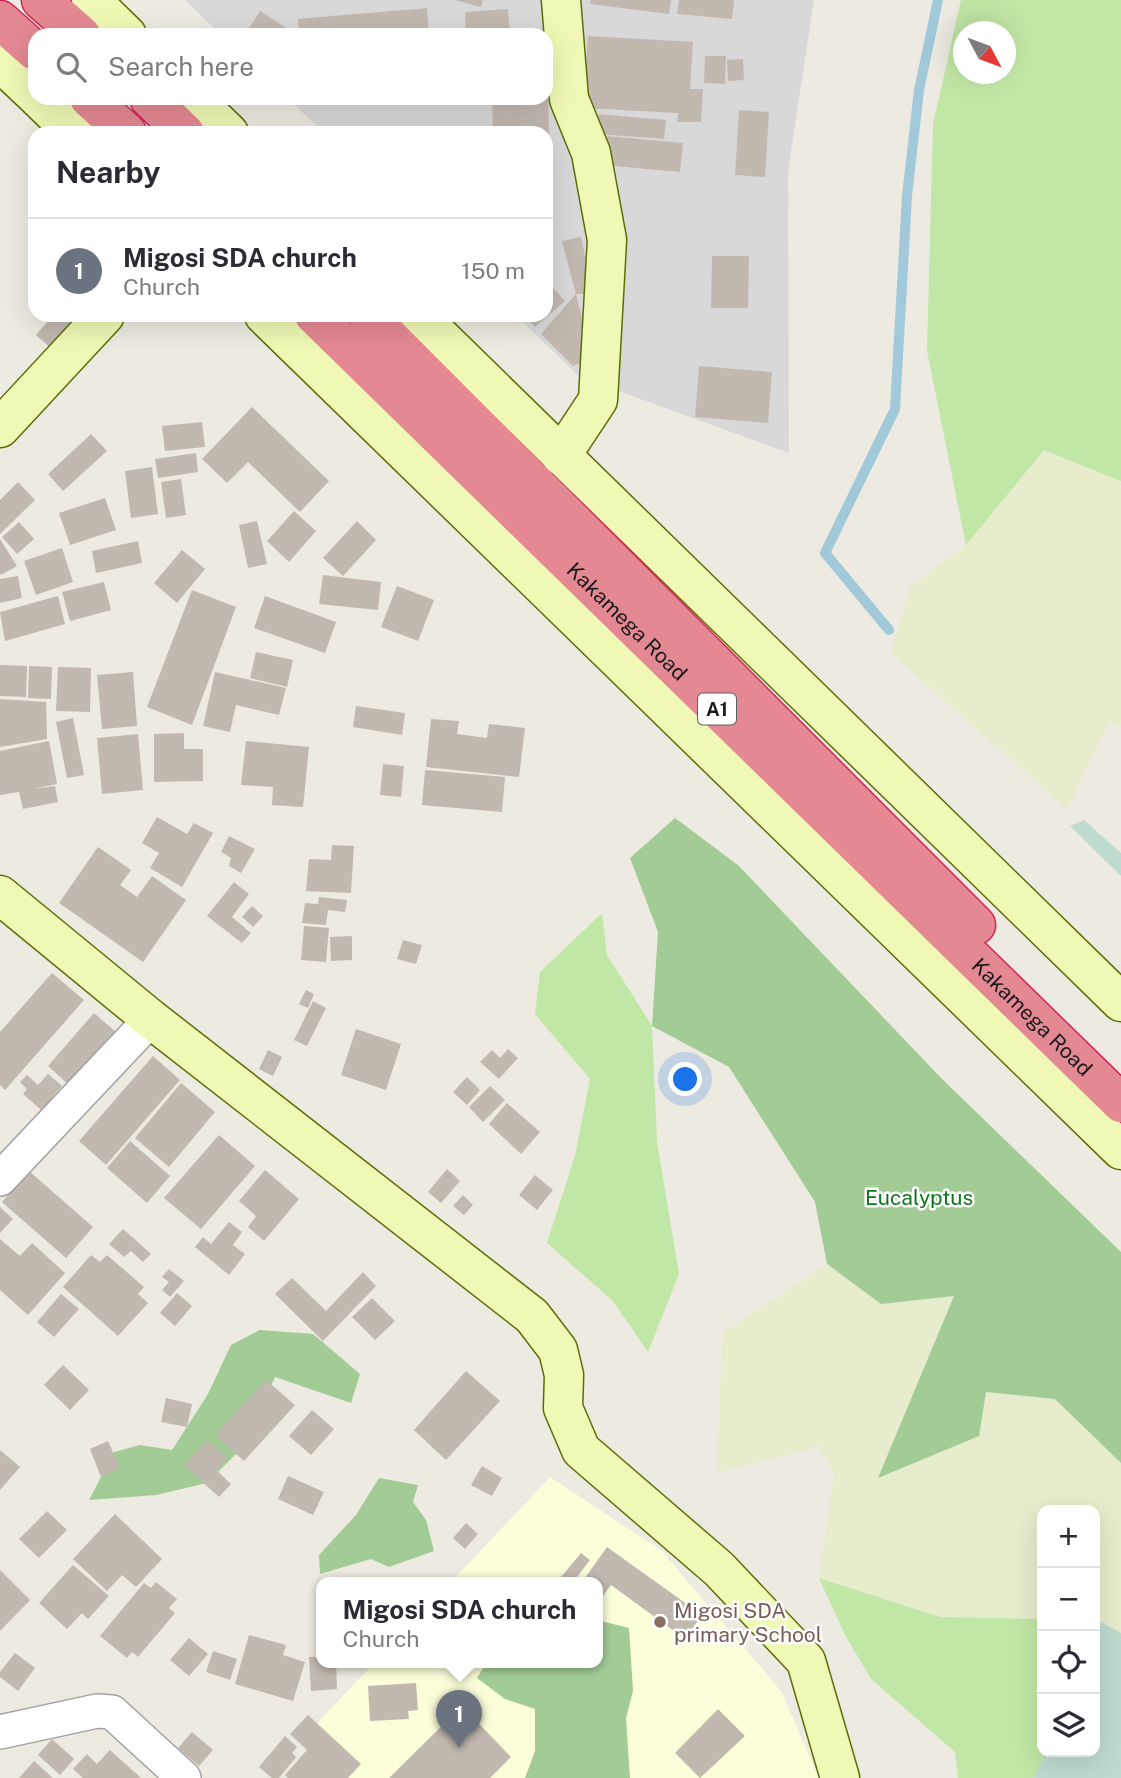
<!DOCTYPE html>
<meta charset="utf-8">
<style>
:root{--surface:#fff;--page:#f2f2f3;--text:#2b2b33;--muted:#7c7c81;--line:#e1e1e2;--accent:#c21204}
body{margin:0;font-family:"Public Sans",sans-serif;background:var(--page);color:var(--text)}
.controls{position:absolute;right:21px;bottom:21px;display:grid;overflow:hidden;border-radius:14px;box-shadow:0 7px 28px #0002}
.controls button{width:63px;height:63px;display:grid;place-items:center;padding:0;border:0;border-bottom:2px solid var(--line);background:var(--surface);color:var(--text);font:35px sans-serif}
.compass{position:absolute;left:953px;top:21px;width:63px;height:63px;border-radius:50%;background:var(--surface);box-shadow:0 7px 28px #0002;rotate:131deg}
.you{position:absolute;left:686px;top:1080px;width:24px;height:24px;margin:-18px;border:5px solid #fff;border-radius:50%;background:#1a73e8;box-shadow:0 0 0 10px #1a73e833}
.badge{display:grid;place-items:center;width:46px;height:46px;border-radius:50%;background:var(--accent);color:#fff;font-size:23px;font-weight:700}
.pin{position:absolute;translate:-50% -58px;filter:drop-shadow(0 2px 4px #0008)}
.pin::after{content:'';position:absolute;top:37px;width:24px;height:21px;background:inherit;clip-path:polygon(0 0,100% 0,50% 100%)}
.popup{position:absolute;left:316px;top:1577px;width:287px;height:91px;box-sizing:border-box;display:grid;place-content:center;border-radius:14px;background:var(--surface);filter:drop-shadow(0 2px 5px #0005);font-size:23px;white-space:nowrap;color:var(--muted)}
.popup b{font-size:26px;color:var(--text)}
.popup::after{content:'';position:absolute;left:50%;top:100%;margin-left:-14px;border:14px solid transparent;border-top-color:var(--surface)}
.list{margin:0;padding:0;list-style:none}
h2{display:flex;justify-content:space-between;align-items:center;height:91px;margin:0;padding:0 28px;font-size:30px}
h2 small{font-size:23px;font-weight:400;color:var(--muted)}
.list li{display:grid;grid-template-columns:46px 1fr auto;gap:21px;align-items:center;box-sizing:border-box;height:105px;padding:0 28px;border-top:2px solid var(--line)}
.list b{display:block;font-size:26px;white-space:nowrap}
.list p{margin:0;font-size:23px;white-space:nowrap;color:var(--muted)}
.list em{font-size:23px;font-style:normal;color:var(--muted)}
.icon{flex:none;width:38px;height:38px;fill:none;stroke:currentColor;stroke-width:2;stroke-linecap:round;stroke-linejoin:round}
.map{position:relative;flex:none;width:1121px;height:1778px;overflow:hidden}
.search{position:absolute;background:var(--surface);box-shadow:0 7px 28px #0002;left:28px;top:28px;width:525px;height:77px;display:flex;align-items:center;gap:18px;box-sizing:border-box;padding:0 24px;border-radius:21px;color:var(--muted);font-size:26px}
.panel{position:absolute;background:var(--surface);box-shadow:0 7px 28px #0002;left:28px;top:126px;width:525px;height:196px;border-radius:21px}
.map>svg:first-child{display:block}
.residential{fill:#d9d8d8}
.education{fill:#fbfed8}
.farmland{fill:#e7eccc}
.grass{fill:#c1e7a6;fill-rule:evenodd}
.forest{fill:#a2cb96}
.wetland{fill:#bedbcf}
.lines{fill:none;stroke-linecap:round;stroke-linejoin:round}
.stream{stroke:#a1c9da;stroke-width:10}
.building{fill:#c1b8b0}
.street-casing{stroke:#a2a2a2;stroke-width:36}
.secondary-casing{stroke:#5b6e07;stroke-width:41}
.highway-casing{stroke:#d22755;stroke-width:41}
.street{stroke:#fff;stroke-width:33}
.secondary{stroke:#eff8b4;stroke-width:38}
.highway{stroke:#e48993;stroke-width:38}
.education-dot{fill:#8d6e63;stroke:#fff;stroke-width:2.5}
.labels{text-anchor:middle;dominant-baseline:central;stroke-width:5;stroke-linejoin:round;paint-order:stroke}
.shield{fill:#fff;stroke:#5f5f5f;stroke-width:2}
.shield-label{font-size:19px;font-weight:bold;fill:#1b1b1b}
.street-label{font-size:21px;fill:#1b1b1b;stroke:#fff}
.park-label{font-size:21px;fill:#0d751d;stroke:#fff}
.education-label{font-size:21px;fill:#785e54;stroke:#fff;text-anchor:start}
</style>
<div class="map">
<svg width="1121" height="1778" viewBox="0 0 1121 1778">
<rect width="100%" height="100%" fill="#edeae1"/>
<polygon class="residential" points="185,0 814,0 788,171 789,453 580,377 515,315 546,315 546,133 324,133 287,98 546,98 546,35 221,35"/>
<polygon class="education" points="550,1477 661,1550 781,1691 819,1778 349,1778 304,1737 375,1662 597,1662 597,1582 451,1582"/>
<g class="farmland">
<polygon points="1044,450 1121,481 1121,727 1110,721 1067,810 891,653 910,586 966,545"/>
<polygon points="827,1264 881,1304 954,1295 879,1477 979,1436 985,1392 1055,1399 1121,1463 1121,1633 1095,1620 1095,1510 1042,1510 1042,1619 940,1617 819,1578 834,1473 818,1447 717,1473 722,1333"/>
</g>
<g class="grass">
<path d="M961,0H1121V481L1044,450L966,545L927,351L933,124ZM964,32H1006V74H964Z"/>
<polygon points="602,913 607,955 652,1026 657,1142 679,1274 648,1352 613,1301 547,1243 575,1156 590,1079 535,1014 540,972"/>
<polygon points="819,1578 940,1617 1042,1619 1045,1752 1034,1778 958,1778 955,1752 871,1679 845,1635"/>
</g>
<g class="forest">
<polygon points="675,818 739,866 942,1079 1121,1252 1121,1463 1055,1399 986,1392 979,1436 878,1478 954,1296 881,1304 827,1264 815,1202 729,1067 652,1026 658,932 630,858"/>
<polygon points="260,1330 313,1334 360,1374 351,1403 275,1377 246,1444 207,1483 156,1495 89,1500 114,1452 140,1445 172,1450 208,1394 231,1345"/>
<polygon points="379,1478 418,1485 413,1502 426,1520 434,1551 389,1567 371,1559 320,1574 319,1555 356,1515"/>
<polygon points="597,1620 629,1628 633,1691 626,1718 630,1778 525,1778 535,1751 535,1709 505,1699 477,1678 487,1662 597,1662"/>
</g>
<g class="wetland">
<polygon points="1084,820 1121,853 1121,876 1070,826"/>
<polygon points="1097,1620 1121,1633 1121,1778 1034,1778 1045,1752 1095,1752"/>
</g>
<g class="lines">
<polyline class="stream" points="889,630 825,553 895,409 907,196 919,90 938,0"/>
</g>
<g class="building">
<polygon points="455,0 483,0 481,7"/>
<polygon points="591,0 671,0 669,14 590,4"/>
<polygon points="679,0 734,0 732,19 677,14"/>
<polygon points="427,8 429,35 299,35 298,19"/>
<polygon points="508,9 510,35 466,35 465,12"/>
<polygon points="260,11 288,29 284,35 245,35"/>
<polygon points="588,36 693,42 690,89 703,89 701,122 677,122 678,113 583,108"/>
<polygon points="705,56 726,56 725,84 704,83"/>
<polygon points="743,59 744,80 728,81 727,60"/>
<polygon points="492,98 548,98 551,190 546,190 546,133 493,133"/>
<polygon points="739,110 769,112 765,177 735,175"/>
<polygon points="599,114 666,120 664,139 597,134"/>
<polygon points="607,136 683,143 680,172 604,165"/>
<polygon points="581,237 593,294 576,294 562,241"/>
<polygon points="712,256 749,256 748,308 711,308"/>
<polygon points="546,280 565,301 535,327 524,315 546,315"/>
<polygon points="576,294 592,358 573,366 541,334"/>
<polygon points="53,315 85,315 53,350 36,335"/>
<polygon points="699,366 772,372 768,423 695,417"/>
<polygon points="252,407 329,481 300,512 248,462 227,483 202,459"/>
<polygon points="202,422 205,447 165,451 162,426"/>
<polygon points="91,434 107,451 63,491 48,474"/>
<polygon points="196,453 198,472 158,478 155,459"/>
<polygon points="152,467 158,514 131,518 125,471"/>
<polygon points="181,479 186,515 166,518 161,482"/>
<polygon points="18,482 35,500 0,534 0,500"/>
<polygon points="105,498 116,530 70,545 59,513"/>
<polygon points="294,511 316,531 289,562 267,541"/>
<polygon points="257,521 267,564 248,568 239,525"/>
<polygon points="357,521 376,540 343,576 323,558"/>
<polygon points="19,522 34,539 17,554 2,537"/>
<polygon points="0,539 17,566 1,575 0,573"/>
<polygon points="138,541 142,563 96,573 92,551"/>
<polygon points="62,548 73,582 36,595 24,561"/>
<polygon points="182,550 205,569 177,603 154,583"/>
<polygon points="323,575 381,582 378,610 319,604"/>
<polygon points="18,576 22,598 0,603 0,579"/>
<polygon points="104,582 111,610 70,621 62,592"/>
<polygon points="397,586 434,600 418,641 381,627"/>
<polygon points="192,590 236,607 192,725 147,707"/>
<polygon points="58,596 65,624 5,641 0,612"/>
<polygon points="265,596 336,622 325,653 254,628"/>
<polygon points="256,652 293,660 287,687 250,678"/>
<polygon points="0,665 27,666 26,697 0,696"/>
<polygon points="29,666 52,667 51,699 28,698"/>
<polygon points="58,667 91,668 90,712 56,711"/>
<polygon points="133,672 137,726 102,729 97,675"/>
<polygon points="215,672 286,688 279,715 236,705 230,732 203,726"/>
<polygon points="0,699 46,702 47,739 0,747"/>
<polygon points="356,706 405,713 402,735 353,727"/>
<polygon points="73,718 84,775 67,778 56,722"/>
<polygon points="431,719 459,721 457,734 487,738 489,724 525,728 519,777 426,767"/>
<polygon points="184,733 184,749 203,749 203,781 154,782 154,734"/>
<polygon points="138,734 143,790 102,794 97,738"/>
<polygon points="49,741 57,784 32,789 55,786 58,802 23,809 19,792 0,795 0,751"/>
<polygon points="246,741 309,747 303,807 272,805 273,787 241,785"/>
<polygon points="383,764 404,766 401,797 380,795"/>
<polygon points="425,770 505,777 502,812 422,805"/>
<polygon points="157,817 187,834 194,823 213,833 182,887 150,868 159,853 142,843"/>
<polygon points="229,836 255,849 241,873 229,866 231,858 221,852"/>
<polygon points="332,845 354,846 351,893 306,891 309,859 331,860"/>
<polygon points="98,847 131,870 120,885 137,897 152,876 186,900 143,962 59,903"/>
<polygon points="234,882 249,894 232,917 251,933 242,943 207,916"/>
<polygon points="319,897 347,900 345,912 328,910 326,925 302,923 305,903 318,904"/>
<polygon points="252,906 263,916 253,927 242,917"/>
<polygon points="304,926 329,928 326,962 301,960"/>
<polygon points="352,936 352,960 331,961 330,937"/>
<polygon points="403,940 422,945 416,964 397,959"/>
<polygon points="52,973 84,1000 5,1090 0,1085 0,1032"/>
<polygon points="306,990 314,994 308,1008 299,1004"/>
<polygon points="313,1001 326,1008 307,1046 294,1040"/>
<polygon points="94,1013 116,1032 70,1086 48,1066"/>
<polygon points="356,1029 401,1044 386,1090 341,1075"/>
<polygon points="508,1049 518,1058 499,1079 480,1062 492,1050 500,1058"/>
<polygon points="268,1050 282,1057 273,1076 259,1069"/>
<polygon points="153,1056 180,1080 106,1165 79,1141"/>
<polygon points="48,1074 62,1086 52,1097 57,1101 46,1114 23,1094 27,1089 20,1082 27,1075 38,1085"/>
<polygon points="467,1077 480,1090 467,1105 453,1092"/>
<polygon points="181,1083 215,1112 169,1167 135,1138"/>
<polygon points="490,1086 505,1100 483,1122 469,1107"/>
<polygon points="507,1103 540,1132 521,1154 489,1124"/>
<polygon points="219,1135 255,1166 201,1229 164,1198"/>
<polygon points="130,1141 170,1176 147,1203 107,1168"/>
<polygon points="447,1169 460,1181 441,1203 428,1192"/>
<polygon points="265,1170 299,1199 264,1241 248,1227 256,1216 239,1201"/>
<polygon points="29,1171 93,1227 66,1258 2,1202"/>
<polygon points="535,1175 553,1190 537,1210 519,1195"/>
<polygon points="463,1195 473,1205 464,1215 453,1206"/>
<polygon points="0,1207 13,1219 0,1233"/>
<polygon points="229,1222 242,1232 233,1245 245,1254 229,1275 195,1247 203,1237 211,1244"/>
<polygon points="123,1229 151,1254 143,1262 131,1251 124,1257 109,1244"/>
<polygon points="0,1239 20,1256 32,1243 65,1273 28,1315 0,1290"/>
<polygon points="91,1255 100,1262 107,1255 144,1287 138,1294 148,1303 118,1336 63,1287"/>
<polygon points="169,1269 184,1281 170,1297 162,1290 169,1282 162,1277"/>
<polygon points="363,1272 376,1286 323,1341 275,1294 292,1278 326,1311"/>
<polygon points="177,1293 192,1306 175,1326 160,1313"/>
<polygon points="61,1294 79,1309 54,1337 37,1322"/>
<polygon points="372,1298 395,1321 375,1340 352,1317"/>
<polygon points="63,1365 89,1390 70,1410 44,1385"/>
<polygon points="466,1371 500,1401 446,1460 414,1430"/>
<polygon points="266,1380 295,1405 244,1461 215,1435"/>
<polygon points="166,1398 192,1404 187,1427 161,1422"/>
<polygon points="312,1410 334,1429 311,1455 289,1436"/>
<polygon points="207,1440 227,1458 216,1470 231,1484 219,1497 184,1465"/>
<polygon points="108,1441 120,1468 101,1477 90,1449"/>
<polygon points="0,1450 20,1467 0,1490"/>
<polygon points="482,1466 502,1478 492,1496 471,1485"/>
<polygon points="288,1476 324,1492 313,1515 278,1499"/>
<polygon points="47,1511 67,1530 39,1558 19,1539"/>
<polygon points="115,1514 162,1559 136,1587 122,1575 107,1591 73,1559"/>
<polygon points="466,1523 478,1534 465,1549 453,1538"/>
<polygon points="607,1547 702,1615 685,1639 611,1585 597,1604 597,1582 582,1582"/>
<polygon points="581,1553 590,1560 573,1582 568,1582 561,1577"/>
<polygon points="73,1565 109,1596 88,1619 82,1613 67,1629 39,1603"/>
<polygon points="0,1570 30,1600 0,1631"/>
<polygon points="156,1582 177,1599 169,1608 175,1613 138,1657 132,1652 127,1658 100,1636 144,1583 151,1588"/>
<polygon points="249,1635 286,1645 283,1655 305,1662 293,1701 235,1684"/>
<polygon points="189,1638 208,1654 189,1676 170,1660"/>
<polygon points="213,1651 237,1659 230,1680 206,1672"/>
<polygon points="15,1653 35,1668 18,1691 0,1677 0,1672"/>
<polygon points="309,1657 321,1657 321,1662 336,1662 337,1689 311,1691"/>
<polygon points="416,1683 418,1710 408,1711 409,1719 370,1721 368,1686"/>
<polygon points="462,1706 511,1757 490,1778 389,1778"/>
<polygon points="718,1709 745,1736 700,1778 675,1753"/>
<polygon points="308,1715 361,1764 348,1778 288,1778 285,1775 307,1750 290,1734"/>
<polygon points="192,1732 213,1750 199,1766 178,1748"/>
<polygon points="285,1736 297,1747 292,1753 296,1757 279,1778 272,1778 259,1767"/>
<polygon points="52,1739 74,1759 60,1775 38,1755"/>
<polygon points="110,1750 141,1778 83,1778 73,1769 87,1754 97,1764"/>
<polygon points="34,1761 53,1778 19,1778"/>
</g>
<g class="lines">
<defs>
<g id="street">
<polyline points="0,1179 151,1019"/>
<polyline points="0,1732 97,1711 112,1712 184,1778"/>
</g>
<g id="secondary">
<polyline points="91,0 127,35"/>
<polyline points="0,62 35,95"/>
<polyline points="38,98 74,133"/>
<polyline points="193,98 229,133"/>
<polyline points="264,315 1121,1150"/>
<polyline points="418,315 1121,1002"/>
<polyline points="0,428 105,315"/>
<polyline points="561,456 598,400 607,240 591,153 569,99 561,0"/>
<polyline points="0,895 151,1019 532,1316 558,1350 564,1375 563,1408 581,1450 719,1569 806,1661 840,1778"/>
</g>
<g id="highway">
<polyline points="41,0 81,35"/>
<polyline points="0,20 35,51"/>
<polyline points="89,98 127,133"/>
<polyline points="149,98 185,133"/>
<path id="s1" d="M314,315L1121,1103"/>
<polyline points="367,315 976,925"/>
</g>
</defs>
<use href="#street" class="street-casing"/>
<use href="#secondary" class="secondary-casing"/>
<use href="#highway" class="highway-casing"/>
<use href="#street" class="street"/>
<use href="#secondary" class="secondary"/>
<use href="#highway" class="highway"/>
</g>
<circle class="education-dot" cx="660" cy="1622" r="7"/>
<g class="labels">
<rect class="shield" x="698" y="693.5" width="38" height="31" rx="5"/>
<g class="shield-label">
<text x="717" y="709">A1</text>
</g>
<g class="street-label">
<text stroke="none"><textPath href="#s1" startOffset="438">Kakamega Road</textPath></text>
<text stroke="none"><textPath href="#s1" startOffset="1004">Kakamega Road</textPath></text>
</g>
<g class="park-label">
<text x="919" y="1197">Eucalyptus</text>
</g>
<g class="education-label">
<text x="674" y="1610">Migosi SDA<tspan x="674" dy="24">primary School</tspan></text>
</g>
</g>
</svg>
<div class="controls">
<button>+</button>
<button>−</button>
<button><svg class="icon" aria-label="locate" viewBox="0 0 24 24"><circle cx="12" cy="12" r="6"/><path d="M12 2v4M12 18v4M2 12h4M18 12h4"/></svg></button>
<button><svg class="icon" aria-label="layers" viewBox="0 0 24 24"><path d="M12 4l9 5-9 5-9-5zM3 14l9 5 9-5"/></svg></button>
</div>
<svg class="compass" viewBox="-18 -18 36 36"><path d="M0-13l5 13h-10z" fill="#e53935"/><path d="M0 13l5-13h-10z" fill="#7c7c81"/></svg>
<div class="you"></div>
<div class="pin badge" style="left:459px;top:1748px;background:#6b7280">1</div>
<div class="popup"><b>Migosi SDA church</b>Church</div>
<div class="search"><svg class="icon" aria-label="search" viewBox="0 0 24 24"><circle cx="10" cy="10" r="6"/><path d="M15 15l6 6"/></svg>Search here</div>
<section class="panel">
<h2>Nearby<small></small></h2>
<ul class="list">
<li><span class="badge" style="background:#6b7280">1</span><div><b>Migosi SDA church</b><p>Church</p></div><em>150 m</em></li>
</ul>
</section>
</div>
